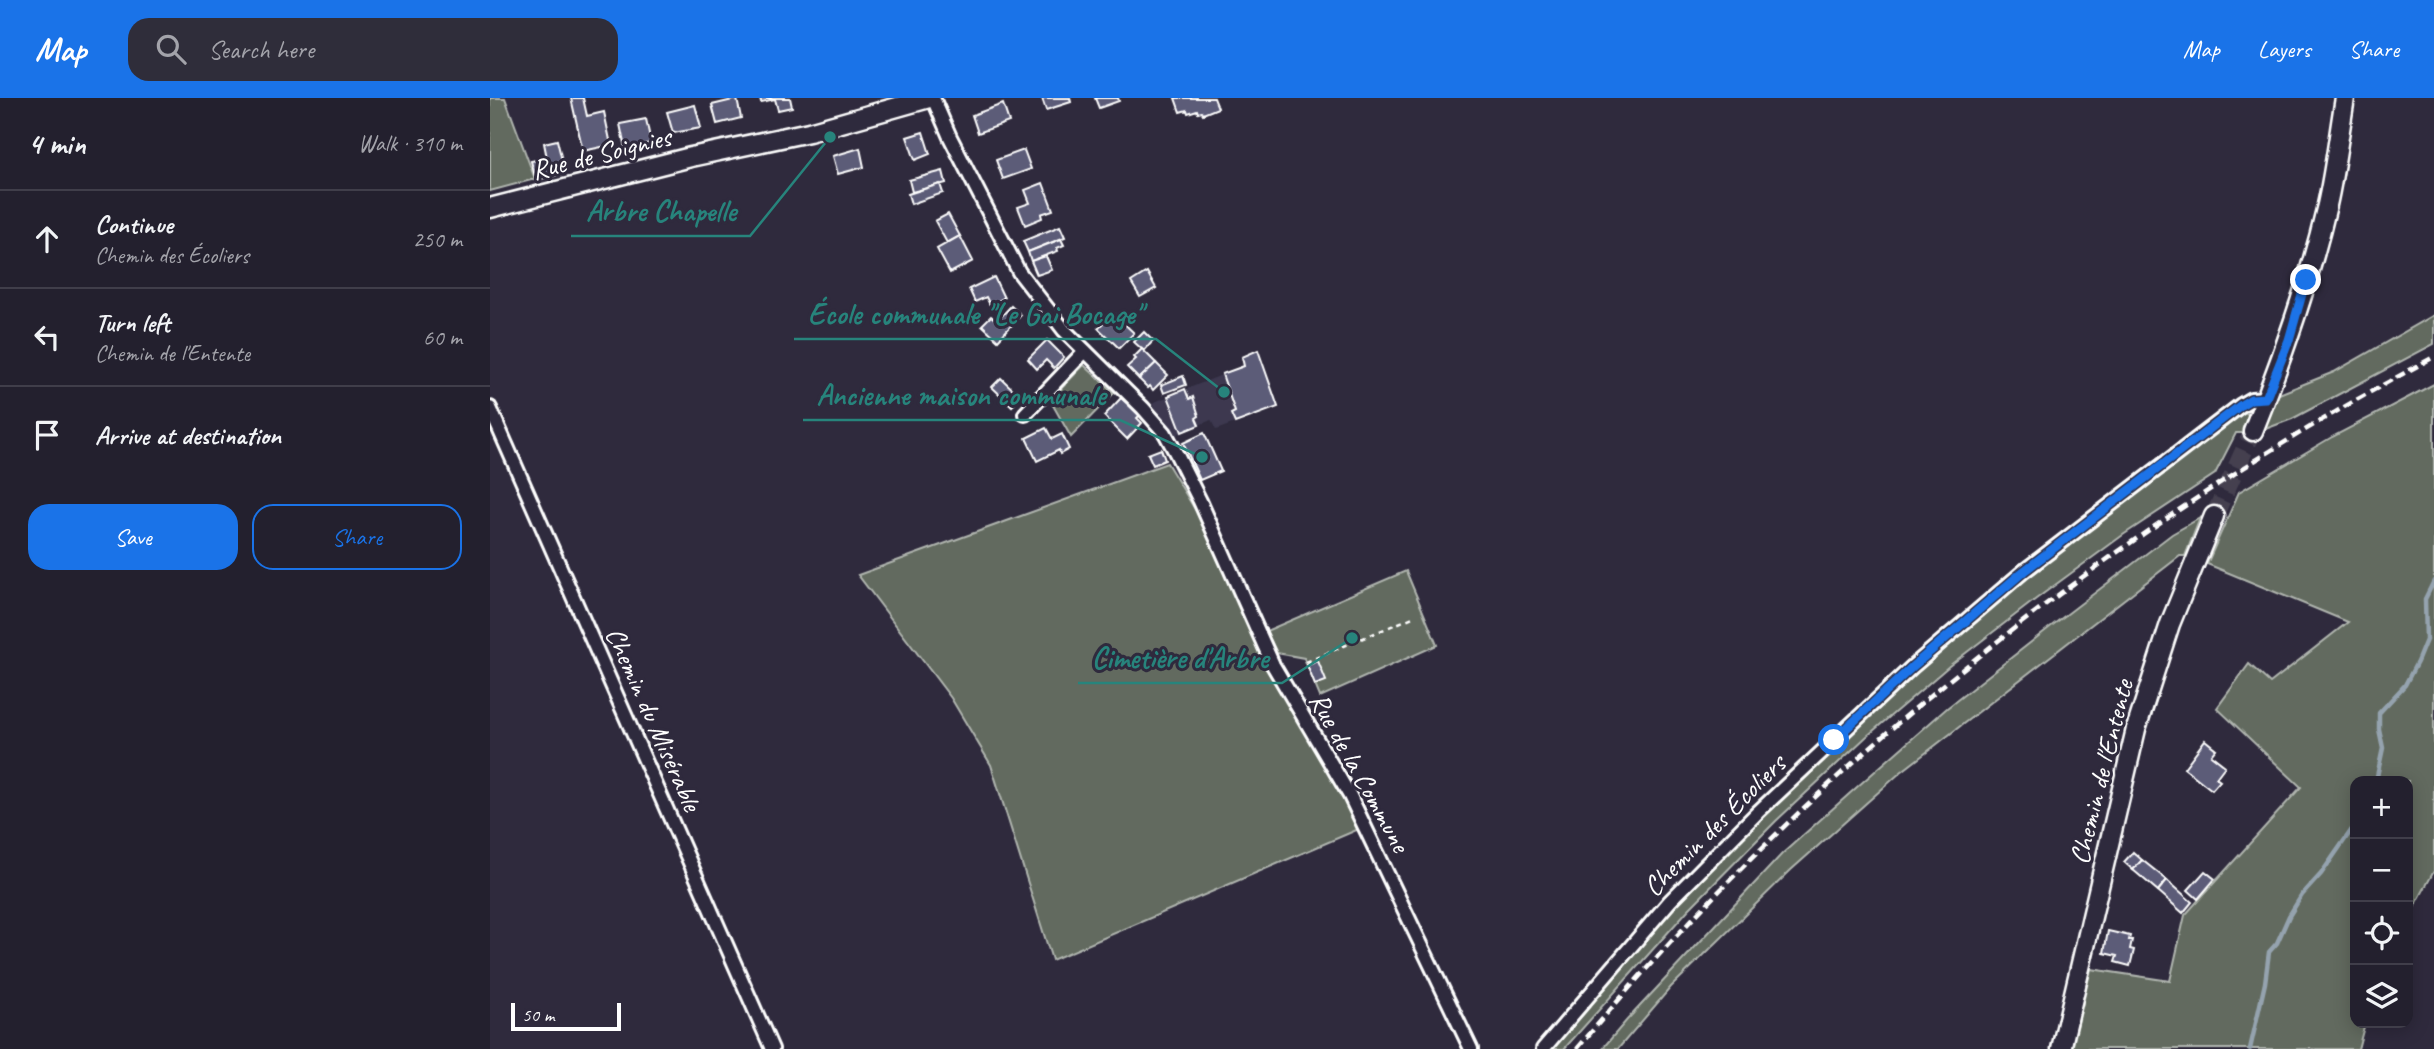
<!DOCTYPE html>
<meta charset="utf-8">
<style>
:root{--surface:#23202e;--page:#2f2d3a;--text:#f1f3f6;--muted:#a3a3aa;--line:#403e4a;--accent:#1a73e8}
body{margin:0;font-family:Caveat,sans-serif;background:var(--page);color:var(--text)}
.controls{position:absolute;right:21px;bottom:21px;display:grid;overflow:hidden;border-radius:14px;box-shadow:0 4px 18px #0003}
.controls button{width:63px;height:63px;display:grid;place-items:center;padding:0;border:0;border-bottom:2px solid var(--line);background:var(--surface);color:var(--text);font:35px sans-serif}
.scale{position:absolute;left:21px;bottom:18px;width:110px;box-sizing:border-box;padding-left:7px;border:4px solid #fff;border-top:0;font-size:19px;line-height:24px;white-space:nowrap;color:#fff;-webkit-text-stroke:5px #2f2a3d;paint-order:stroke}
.stop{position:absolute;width:21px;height:21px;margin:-16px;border:5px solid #1a73e8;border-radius:50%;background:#fff}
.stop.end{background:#1a73e8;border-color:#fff;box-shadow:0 2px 7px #0008}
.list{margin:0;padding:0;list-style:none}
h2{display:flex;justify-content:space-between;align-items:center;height:91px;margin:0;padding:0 28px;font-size:30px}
h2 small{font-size:23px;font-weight:400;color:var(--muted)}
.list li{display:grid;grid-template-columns:46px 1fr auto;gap:21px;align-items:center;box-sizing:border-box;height:98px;padding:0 28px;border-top:2px solid var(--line)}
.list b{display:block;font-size:26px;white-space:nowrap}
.list p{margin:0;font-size:23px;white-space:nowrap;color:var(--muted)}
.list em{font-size:23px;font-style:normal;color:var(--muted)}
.actions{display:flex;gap:14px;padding:21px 28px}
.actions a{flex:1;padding:16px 0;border:2px solid var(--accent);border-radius:21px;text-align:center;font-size:24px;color:var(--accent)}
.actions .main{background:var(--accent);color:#fff}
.icon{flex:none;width:38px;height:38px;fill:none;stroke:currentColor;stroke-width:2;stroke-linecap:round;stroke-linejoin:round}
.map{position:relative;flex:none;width:1944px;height:951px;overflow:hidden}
header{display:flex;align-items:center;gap:42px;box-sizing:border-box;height:98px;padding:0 35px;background:var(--accent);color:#fff}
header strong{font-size:33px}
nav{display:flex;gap:38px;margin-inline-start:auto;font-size:24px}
.search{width:490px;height:63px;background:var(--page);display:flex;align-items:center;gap:18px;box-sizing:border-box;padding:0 24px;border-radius:21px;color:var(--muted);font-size:26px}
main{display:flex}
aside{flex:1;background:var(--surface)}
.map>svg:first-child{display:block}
.built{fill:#3c394f}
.green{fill:#626b5f;stroke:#b0b5af;stroke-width:2}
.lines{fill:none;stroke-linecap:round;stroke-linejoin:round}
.stream{stroke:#95a3af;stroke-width:4.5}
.building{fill:#5c5b78;stroke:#fff;stroke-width:2}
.secondary-tunnel{stroke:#443f50;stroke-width:18;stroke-dasharray:18 9;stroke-linecap:butt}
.street-casing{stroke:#fff;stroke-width:18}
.secondary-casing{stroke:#fff;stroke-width:23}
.path{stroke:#fff;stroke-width:2.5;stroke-dasharray:5 5;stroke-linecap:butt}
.street{stroke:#2f2a3d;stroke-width:12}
.secondary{stroke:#2f2a3d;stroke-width:18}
.rail{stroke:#fff;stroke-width:4.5;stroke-dasharray:10 5;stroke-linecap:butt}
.route{stroke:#1a73e8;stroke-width:9}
.labels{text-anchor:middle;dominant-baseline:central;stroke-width:6;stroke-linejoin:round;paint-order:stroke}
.street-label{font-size:28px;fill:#fff;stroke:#2f2a3d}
.leader{fill:none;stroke:#27847c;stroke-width:2.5}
.callout-dot{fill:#27847c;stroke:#2f2a3d;stroke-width:2.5}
.callout-label{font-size:30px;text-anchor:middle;font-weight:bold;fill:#27847c;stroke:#2f2a3d;stroke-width:6;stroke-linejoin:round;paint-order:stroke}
</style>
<header>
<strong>Map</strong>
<div class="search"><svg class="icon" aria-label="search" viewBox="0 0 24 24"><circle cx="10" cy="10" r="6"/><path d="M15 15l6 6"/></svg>Search here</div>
<nav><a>Map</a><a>Layers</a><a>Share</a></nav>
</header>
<main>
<aside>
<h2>4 min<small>Walk · 310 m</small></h2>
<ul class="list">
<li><svg class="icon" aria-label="ahead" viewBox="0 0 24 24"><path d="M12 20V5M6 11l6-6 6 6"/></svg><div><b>Continue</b><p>Chemin des Écoliers</p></div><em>250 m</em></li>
<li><svg class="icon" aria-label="left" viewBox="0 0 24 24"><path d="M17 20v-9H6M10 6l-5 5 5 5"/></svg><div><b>Turn left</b><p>Chemin de l'Entente</p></div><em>60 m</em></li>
<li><svg class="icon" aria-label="arrive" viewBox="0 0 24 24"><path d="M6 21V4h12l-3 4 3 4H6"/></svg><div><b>Arrive at destination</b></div></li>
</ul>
<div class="actions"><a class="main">Save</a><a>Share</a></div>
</aside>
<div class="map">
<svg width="1944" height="951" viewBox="0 0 1944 951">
<rect width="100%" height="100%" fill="#2f2a3d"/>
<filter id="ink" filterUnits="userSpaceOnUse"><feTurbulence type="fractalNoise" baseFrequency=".0143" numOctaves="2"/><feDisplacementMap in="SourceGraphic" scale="14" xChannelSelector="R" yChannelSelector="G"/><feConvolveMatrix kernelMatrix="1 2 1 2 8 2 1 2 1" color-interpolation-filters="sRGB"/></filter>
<g filter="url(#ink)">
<polygon class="built" points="768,252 788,309 726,332 721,322 686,337 662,305 754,268 752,259"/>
<g class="green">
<polygon points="0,0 15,0 45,81 0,93"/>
<polygon points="1944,217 1944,246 1802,321 1770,333 1784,298 1844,274"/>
<polygon points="594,267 624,295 581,339 560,302"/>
<polygon points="1944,286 1944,773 1918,821 1918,683 1865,683 1865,925 1875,925 1868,951 1582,951 1601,871 1680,883 1695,817 1811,689 1727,610 1759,566 1780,585 1858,524 1717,466 1749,394 1842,339"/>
<polygon points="1753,313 1759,317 1752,335 1746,335 1725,376 1633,437 1546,501 1459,568 1376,639 1286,723 1198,812 1074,951 1060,951 1187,801 1314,677 1433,567 1534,479"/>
<polygon points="677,365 741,471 767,534 876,728 562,862 501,667 461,600 368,477"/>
<polygon points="1710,420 1695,458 1690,458 1411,674 1301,772 1181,889 1128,951 1112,951 1137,922 1292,756 1367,689 1457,610 1564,526 1682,436"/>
<polygon points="916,473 947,547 830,599 814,560 787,555 776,533"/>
</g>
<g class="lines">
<g class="stream">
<polyline points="1886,683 1893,650 1889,631 1889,615 1915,587 1927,564 1936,542 1935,501 1944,483"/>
<polyline points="1760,951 1775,885 1779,854 1787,845 1799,818 1812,797 1831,776 1865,727"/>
</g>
</g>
<g class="building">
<polygon points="81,0 93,0 97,18 114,14 121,47 93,53"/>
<polygon points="270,0 300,0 302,9 288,12 285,1 271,4"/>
<polygon points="552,0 580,0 581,4 556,12"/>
<polygon points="605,0 628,0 629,3 609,10"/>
<polygon points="685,0 724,0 728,10 713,16 712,14 708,15 707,12 698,15 697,12 690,14"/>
<polygon points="247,1 251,20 227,26 222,7"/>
<polygon points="513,6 519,24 488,35 482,17"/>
<polygon points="205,7 211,30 183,35 177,14"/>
<polygon points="156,21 161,45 135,50 130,26"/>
<polygon points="433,34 440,56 425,62 417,39"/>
<polygon points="67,42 75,75 46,82 41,63 57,60 54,45"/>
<polygon points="370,50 374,69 348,76 343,58"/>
<polygon points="534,52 541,71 513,81 506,62"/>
<polygon points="453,73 456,85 422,94 419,82"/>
<polygon points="553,85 563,112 551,116 552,120 535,127 528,109 540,105 535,92"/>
<polygon points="450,86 453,95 421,106 418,96"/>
<polygon points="458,116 470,138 457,145 445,123"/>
<polygon points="570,128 575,139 538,154 533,143"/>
<polygon points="470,138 483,163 460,175 447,151"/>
<polygon points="571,141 574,147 567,150 568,153 541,163 538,154"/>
<polygon points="556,158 562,172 547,177 541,163"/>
<polygon points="657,174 666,190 650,199 641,184"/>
<polygon points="504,179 514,200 500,207 496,199 485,204 479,191"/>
<polygon points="521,208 531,217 508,242 492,227 501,218 507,223"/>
<polygon points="623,215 644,235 629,250 608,230"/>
<polygon points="654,234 663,243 654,253 644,244"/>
<polygon points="557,242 574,259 564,270 556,262 547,271 538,261"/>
<polygon points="652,251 666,265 649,281 637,269 646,261 644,259"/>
<polygon points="768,252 788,309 745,325 741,316 745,314 732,276 754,268 752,259"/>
<polygon points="666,265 678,277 663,292 660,288 658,290 649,281"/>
<polygon points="693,278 696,287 674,295 671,287"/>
<polygon points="511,280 531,299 522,308 502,289"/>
<polygon points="695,291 699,301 703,299 709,318 706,320 709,327 692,334 678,298"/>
<polygon points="631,300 650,317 647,320 652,325 637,341 614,318"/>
<polygon points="556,330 562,341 572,336 579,351 570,356 569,352 547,363 536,340"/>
<polygon points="714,335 731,373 710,382 693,345"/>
<polygon points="671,351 675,362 663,367 658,356"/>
<polygon points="828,563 836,583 825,587 817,567"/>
<polygon points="1715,642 1726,651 1721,657 1735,668 1726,680 1730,683 1722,692 1694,670"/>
<polygon points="1643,754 1652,762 1643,772 1634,764"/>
<polygon points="1652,762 1677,782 1668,793 1643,772"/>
<polygon points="1715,773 1725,781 1708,801 1698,792"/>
<polygon points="1677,782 1702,804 1693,815 1668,793"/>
<polygon points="1618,833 1640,838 1639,842 1642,842 1640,851 1644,852 1640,868 1625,864 1627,858 1614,855"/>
</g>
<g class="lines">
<polyline class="secondary-tunnel" points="1724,418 1763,333"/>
<defs>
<g id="street">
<polyline points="443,0 460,39 529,174 574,232 653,310 675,335 687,357 710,403 783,567 860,698 981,951"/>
<polyline points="0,310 282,951"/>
<polyline points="535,316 595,253"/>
<polyline points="1053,951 1180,803 1268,714 1422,569 1534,473 1751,307 1761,301 1776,300"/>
</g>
<g id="secondary">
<polyline points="0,110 201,59 319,34 439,0"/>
<path d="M1763,333C1793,259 1819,184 1837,107C1845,72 1849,35 1855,0"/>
<polyline points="1571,951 1646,631 1680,526 1724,418"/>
</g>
</defs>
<use href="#street" class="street-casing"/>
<use href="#secondary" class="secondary-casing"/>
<polyline class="path" points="816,564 923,519"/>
<use href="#street" class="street"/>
<use href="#secondary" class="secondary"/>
<path class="rail" d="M1087,951C1324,666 1617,434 1944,259"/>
</g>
</g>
<g class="lines" filter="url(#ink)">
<polyline class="route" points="1344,642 1422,569 1534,473 1751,307 1761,301 1776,300 1799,242 1816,182"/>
</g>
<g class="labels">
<g class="street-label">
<text transform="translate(111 55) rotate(-14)">Rue de Soignies</text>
<text transform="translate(164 621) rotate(66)">Chemin du Misérable</text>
<text transform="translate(870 674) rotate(61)">Rue de la Commune</text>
<text transform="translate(1611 674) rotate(-76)">Chemin de l'Entente</text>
<text transform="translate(1224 727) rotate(-45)">Chemin des Écoliers</text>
</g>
</g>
<path class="leader" d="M340 39L260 138H81M734 294L666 241H304M712 359L630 322H313M862 540L792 585H588"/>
<g class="callout-dot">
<circle cx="340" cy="39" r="7"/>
<circle cx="734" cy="294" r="7"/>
<circle cx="712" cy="359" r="7"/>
<circle cx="862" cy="540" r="7"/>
</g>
<g class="callout-label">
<text x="171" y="123">Arbre Chapelle</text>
<text x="485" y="226">École communale "Le Gai Bocage"</text>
<text x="471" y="307">Ancienne maison communale</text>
<text x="690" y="570">Cimetière d'Arbre</text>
</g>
</svg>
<div class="controls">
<button>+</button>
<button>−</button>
<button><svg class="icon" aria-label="locate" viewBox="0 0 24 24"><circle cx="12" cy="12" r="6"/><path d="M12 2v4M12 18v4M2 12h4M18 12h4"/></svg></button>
<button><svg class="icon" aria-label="layers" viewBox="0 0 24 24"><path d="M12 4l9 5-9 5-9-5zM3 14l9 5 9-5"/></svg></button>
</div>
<div class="scale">50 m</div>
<div class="stop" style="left:1344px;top:642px"></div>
<div class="stop end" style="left:1816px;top:182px"></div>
</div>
</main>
